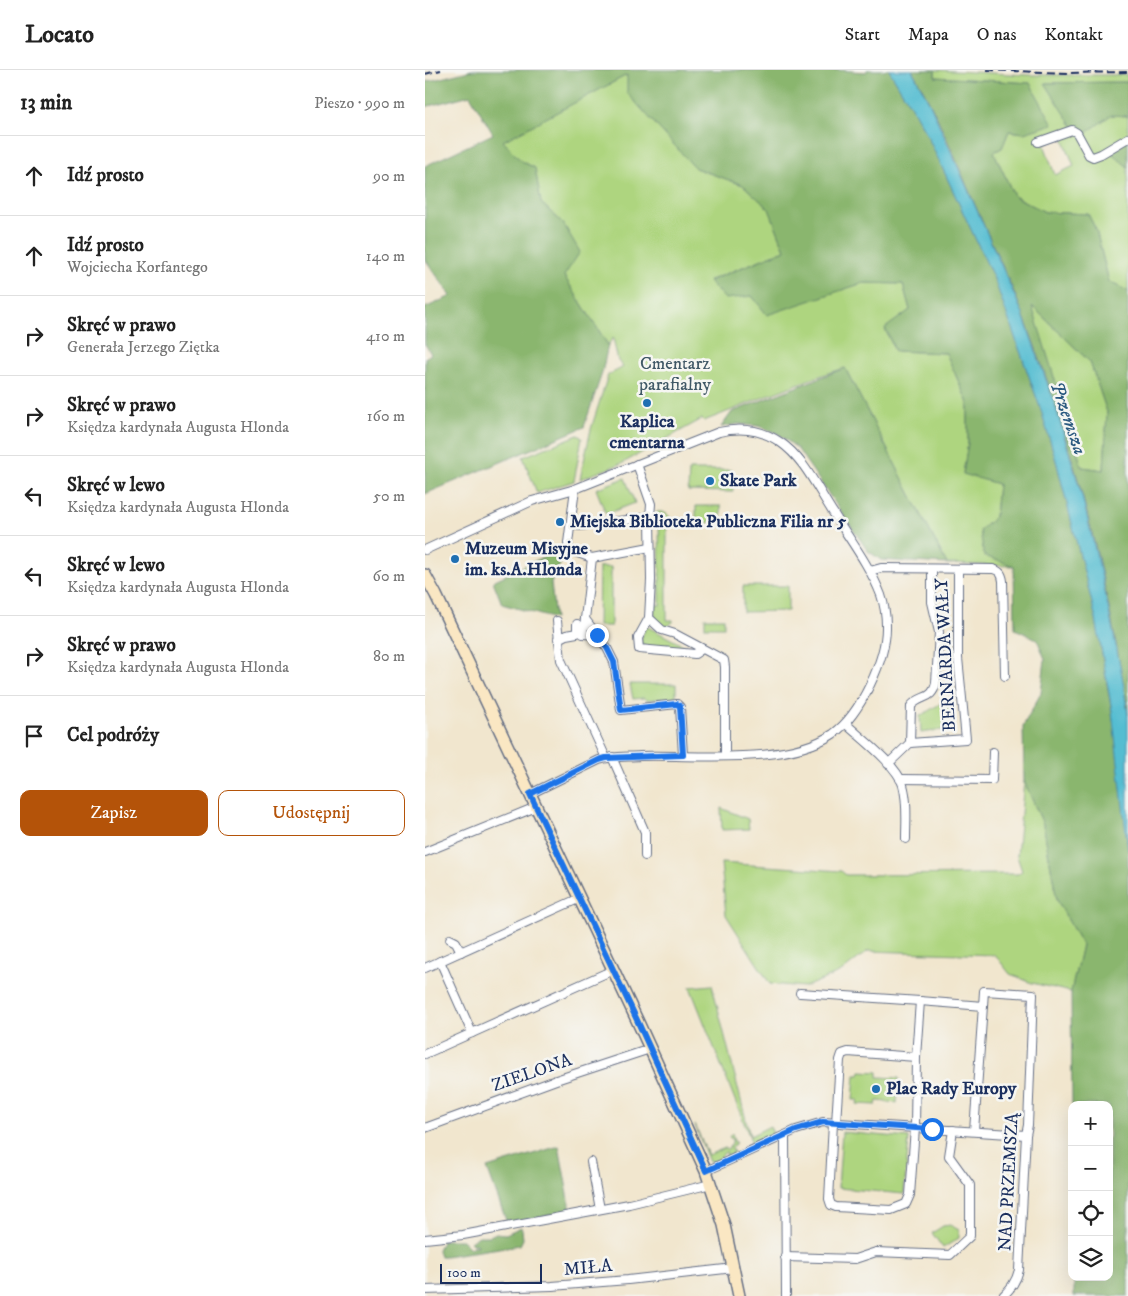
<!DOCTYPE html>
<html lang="pl">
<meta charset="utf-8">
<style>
:root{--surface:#fff;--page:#f2f2f2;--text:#222;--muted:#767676;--line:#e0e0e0;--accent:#b45309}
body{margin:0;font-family:"IM FELL DW Pica",serif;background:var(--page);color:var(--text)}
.controls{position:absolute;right:15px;bottom:15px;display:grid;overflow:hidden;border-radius:10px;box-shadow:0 5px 20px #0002}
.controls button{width:45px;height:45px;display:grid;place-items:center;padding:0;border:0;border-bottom:1px solid var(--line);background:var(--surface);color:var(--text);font:25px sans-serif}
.scale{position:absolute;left:15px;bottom:12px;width:102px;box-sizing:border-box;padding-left:5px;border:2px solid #1b2f5e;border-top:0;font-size:14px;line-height:18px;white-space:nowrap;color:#1b2f5e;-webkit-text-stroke:4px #f6f6f2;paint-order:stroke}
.stop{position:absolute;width:15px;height:15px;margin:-11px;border:4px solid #1a73e8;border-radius:50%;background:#fff}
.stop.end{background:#1a73e8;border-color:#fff;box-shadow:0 1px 5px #0008}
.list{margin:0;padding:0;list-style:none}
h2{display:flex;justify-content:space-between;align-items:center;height:65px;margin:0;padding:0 20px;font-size:21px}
h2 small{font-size:16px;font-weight:400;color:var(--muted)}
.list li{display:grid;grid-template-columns:32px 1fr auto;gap:15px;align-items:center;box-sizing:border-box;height:80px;padding:0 20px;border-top:1px solid var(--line)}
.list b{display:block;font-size:19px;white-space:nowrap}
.list p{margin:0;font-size:16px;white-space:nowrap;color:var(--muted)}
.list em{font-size:16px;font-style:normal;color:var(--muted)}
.actions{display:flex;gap:10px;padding:15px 20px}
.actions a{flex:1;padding:11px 0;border:1px solid var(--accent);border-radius:10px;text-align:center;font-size:18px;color:var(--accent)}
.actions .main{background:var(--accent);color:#fff}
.icon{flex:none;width:28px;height:28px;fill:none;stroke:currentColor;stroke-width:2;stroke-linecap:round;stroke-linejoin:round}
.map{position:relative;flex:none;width:703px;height:1226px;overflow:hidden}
header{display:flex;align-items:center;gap:30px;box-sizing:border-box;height:70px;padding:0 25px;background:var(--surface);border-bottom:1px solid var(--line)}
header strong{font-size:24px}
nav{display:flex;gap:28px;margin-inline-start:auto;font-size:18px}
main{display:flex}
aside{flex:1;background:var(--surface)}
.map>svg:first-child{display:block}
.green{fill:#aed57f;stroke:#64826e;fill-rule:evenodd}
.forest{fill:#8ab66e;stroke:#527266;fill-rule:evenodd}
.water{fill:#55bdd1;stroke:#387698}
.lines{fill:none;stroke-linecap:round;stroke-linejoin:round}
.minor-casing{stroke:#666f85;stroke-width:10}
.secondary-casing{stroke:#666f85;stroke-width:14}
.minor{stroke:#fff;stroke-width:8}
.secondary{stroke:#fae7c3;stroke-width:11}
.rail{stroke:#1b2f5e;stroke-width:2;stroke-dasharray:8 4;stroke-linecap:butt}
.route{stroke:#1a73e8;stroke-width:6}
.poi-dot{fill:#1f6fb2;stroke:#f6f6f2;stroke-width:2}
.labels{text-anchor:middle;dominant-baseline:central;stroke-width:5;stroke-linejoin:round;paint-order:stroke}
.park-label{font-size:18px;fill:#405866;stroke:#f6f6f2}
.poi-label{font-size:18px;font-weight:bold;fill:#1b2f5e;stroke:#f6f6f2;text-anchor:start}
.street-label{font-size:18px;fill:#1b2f5e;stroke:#f6f6f2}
.water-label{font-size:19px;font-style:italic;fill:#2c5a80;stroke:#f6f6f2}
</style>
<header>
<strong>Locato</strong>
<nav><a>Start</a><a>Mapa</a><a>O nas</a><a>Kontakt</a></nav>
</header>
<main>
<aside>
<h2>13 min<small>Pieszo · 990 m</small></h2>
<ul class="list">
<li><svg class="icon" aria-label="ahead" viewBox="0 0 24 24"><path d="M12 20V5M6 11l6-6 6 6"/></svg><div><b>Idź prosto</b></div><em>90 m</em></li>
<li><svg class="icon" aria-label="ahead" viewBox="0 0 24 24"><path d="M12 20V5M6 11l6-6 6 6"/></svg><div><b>Idź prosto</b><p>Wojciecha Korfantego</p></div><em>140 m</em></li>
<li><svg class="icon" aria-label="right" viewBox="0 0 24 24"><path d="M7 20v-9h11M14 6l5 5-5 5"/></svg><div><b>Skręć w prawo</b><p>Generała Jerzego Ziętka</p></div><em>410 m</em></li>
<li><svg class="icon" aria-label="right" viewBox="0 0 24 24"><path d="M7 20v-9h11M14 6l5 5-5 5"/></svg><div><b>Skręć w prawo</b><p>Księdza kardynała Augusta Hlonda</p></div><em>160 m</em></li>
<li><svg class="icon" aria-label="left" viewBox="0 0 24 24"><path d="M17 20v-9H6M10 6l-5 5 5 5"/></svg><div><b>Skręć w lewo</b><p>Księdza kardynała Augusta Hlonda</p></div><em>50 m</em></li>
<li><svg class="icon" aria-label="left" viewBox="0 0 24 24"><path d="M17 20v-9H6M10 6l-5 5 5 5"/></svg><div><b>Skręć w lewo</b><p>Księdza kardynała Augusta Hlonda</p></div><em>60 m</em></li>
<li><svg class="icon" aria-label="right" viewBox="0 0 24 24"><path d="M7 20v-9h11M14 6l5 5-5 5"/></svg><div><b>Skręć w prawo</b><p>Księdza kardynała Augusta Hlonda</p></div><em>80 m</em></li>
<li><svg class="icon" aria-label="arrive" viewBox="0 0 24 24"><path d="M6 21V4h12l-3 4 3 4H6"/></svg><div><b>Cel podróży</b></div></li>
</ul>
<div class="actions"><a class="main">Zapisz</a><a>Udostępnij</a></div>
</aside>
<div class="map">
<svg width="703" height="1226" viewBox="0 0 703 1226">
<rect width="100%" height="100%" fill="#f6f6f2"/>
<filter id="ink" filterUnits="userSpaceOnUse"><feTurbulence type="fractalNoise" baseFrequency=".02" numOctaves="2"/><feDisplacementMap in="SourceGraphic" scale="10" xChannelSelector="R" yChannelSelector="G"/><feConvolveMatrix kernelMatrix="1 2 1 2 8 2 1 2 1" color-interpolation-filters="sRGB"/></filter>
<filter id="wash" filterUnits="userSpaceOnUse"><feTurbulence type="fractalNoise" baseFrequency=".0096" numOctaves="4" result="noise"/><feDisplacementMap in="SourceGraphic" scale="20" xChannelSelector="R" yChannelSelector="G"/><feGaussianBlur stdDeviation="1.12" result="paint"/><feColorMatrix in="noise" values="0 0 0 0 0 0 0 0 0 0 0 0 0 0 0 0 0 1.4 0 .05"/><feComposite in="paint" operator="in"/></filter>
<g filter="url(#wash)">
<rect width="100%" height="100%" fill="#f1e6ce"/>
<g class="green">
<path d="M510,0L603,5H703V12L620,13L686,45L703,46V70L686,82L703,97V221L684,212L671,160L663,144L620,142L589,126L569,82L577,78L584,61L599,63L605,13L510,7ZM637,65L649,96L630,105L619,74Z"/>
<path d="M202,5L270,98L318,115L344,138L360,180L285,210L327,226L342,244L438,213L478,214L485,240L460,259L470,281L521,283L543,333V373L538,403L573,414L570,447L589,496L522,494L420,298C372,312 326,333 279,351L277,349L198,393L155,409L166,359L183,305L195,299L198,297L193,291L188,268L183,275L139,206L138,153L116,133L110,98L96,91L77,71Z"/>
<polygon points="606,235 665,292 682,342 679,400 657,397"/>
<polygon points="153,365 157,368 149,411 112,423 98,387"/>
<polygon points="264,400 307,400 308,422 263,421"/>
<polygon points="200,408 210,433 181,444 171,419"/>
<polygon points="271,436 296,436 296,450 271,455"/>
<path d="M232,442C240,441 245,445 247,452L242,454V550H248V552L242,557C230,555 229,546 229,535H235L234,447H229Z"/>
<polygon points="174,497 186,497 186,556 173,556"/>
<polygon points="318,516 363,516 363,541 318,542"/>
<rect x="280" y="548" width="19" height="9"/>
<polygon points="221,556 267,580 266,582 220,577 217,575 216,569"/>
<polygon points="205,614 251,614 251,627 221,630 219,628 208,629"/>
<polygon points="523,629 524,659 496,663 495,646"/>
<polygon points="599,711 618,754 632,830 657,875 646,922 607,913 585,904 570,885 443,881 416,902 380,917 345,914 301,845 296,793 416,801 421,805 593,804 597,801 592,786"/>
<polygon points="296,738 323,749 324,759 297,760"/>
<polygon points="287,915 325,1066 345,1056 349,1066 329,1078 265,917"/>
<polygon points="435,1001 453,1002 453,1007 474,1008 472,1033 452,1031 451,1035 432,1034 433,1030 428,1030 430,1005 434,1005"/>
<polygon points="270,1055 283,1085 300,1078 303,1079 307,1073 307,1069 304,1067 307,1063 309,1071 311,1072 307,1078 309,1083 301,1088 302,1082 299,1083 295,1088 298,1089 284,1092"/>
<polygon points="417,1062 484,1068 479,1124 413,1118"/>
<polygon points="525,1155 534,1160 534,1168 518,1178 507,1163 518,1156"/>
</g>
<g class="forest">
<polygon points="48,0 410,0 441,2 442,0 464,0 490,43 503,67 570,211 616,340 632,394 671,549 691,666 703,780 703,1226 649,1226 649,1207 684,1207 684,1035 647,1035 646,922 657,875 632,830 618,754 599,711 598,656 616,623 620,589 612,569 590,559 589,496 559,486 555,460 570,447 573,414 538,404 543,373 543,333 521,283 470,281 460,258 485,240 478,214 438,213 342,245 327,226 300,229 284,211 360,180 344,139 318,115 270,98 202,23 202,5 78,71 96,91 110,98 116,133 138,153 155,182 139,206 183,275 177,303 159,357 0,424 0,288 6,284 0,274 0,238 26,226 0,189 0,96 68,64 45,25 0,37 0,12"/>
<path d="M487,0H510V7L605,13L628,54L599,63L584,61L577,78L569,82L589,126L620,142L663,144L671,160L684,212L703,221V645C683,509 648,373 598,244C585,210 568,177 554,144C533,96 514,45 487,0ZM607,236L665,292L682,342L679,400L657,397Z"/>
<polygon points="703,12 703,46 686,45 657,66 647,55 620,13"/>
<polygon points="703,70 703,97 685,82"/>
<polygon points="420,298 522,494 456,490 443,481 372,378 352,363 333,356 313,354 296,357 307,342"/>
<polygon points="139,477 142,480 126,513 130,549 77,534 68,511"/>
<polygon points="134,1076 146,1141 82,1153 62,1098"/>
<path d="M96,1157L97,1159L98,1169L95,1175L20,1186H15C10,1178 16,1176 18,1170H37L45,1178L48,1176H53L52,1174H47L45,1172L54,1166H65L71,1163L81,1164Z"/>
</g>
<polygon class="water" points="464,0 487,0 505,34 597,242 630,335 657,426 677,508 697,605 703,645 703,780 687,641 671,549 632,394 616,340 570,211 503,67 490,43"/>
</g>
<g filter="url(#ink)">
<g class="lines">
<defs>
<g id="minor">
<polyline points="613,72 647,60 652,63 664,85 668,87 676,84 703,68"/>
<polyline points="212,394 226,434 225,447"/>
<polyline points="150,419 143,473 144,480 167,488"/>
<polyline points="146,455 155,456 225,447 226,510 224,548 237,560 250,564 299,590 300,597 300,686"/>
<polyline points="225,477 167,488 160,549 182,578 189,592 196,640 252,634 255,637 258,685"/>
<path d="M0,480L107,431L150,419L294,362C315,357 336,359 355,372C379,388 393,420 409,444C425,470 445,496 456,525C459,534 461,546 461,555C462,588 435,645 408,664C360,696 271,684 215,686C201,687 187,686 174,690L105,724"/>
<path d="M445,501L456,498L568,499C575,501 577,504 578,511L580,606"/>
<polyline points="224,548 213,568 214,579 270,584 277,579"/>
<polyline points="160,549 158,564 172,565"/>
<polyline points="132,551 136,590 181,688"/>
<polyline points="133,569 141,565 152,563 152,554"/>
<path d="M421,654C436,668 472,695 478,715C483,732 481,752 481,769"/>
<path d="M485,673L486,636C496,624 507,631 511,613L514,562L507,532V499"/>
<polyline points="187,687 220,762 220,786"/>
<polyline points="463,694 485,673 541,669 533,588 533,499"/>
<polyline points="475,709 567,710 568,682"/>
<polyline points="0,782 111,737"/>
<polyline points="25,869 31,872 36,882"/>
<polyline points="15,891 47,963"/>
<polyline points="0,898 155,828"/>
<polyline points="375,923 495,931 491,987"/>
<polyline points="495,931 558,936 549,1061"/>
<path d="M558,936L559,921L608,924L603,1055L601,1065L594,1200C591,1212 586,1218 578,1226"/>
<polyline points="0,984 188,900"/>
<polyline points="408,1053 404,1129 406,1135 411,1137 466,1140 481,1134 485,1125 490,1058 491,987 423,982 417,984 415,990 411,1053"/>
<polyline points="0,1058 131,1010 225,979"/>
<polyline points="360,1066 361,1226"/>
<polyline points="166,1092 175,1139"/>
<polyline points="281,1101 371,1060 398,1052 601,1065"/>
<polyline points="0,1169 38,1165 204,1134 286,1114"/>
<polyline points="360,1187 430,1189 451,1182 525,1185 545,1166 545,1115 524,1086 528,1060"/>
<polyline points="0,1220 127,1216 203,1210 309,1198"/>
</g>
<polyline id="secondary" points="0,505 11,525 212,950 281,1101 299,1155 314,1226"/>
</defs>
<use href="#minor" class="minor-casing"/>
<use href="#secondary" class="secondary-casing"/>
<use href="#minor" class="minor"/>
<use href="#secondary" class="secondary"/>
<g class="rail">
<polyline points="562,0 643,3 703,2"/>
<polyline points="0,4 16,0"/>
</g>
</g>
</g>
<g class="lines" filter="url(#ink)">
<polyline class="route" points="172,565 182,578 189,592 196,640 252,634 255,636 258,685 181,688 174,690 105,724 212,950 281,1101 371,1060 398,1052 507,1059"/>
</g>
<g class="poi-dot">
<circle cx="222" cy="333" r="5"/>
<circle cx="285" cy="411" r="5"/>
<circle cx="135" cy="452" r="5"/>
<circle cx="30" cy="489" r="5"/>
<circle cx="451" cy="1019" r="5"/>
</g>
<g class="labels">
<g class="park-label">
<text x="250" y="294">Cmentarz<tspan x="250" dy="21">parafialny</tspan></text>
</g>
<g class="poi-label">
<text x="222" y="352" text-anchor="middle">Kaplica<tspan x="222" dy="21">cmentarna</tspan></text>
<text x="295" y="411">Skate Park</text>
<text x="145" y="452">Miejska Biblioteka Publiczna Filia nr 5</text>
<text x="40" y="479">Muzeum Misyjne<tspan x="40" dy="21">im. ks.A.Hlonda</tspan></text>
<text x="461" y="1019">Plac Rady Europy</text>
</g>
<g class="street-label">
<text transform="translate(521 585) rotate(-93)">BERNARDA WAŁY</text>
<text transform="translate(107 1003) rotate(-19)">ZIELONA</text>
<text transform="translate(584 1112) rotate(-87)">NAD PRZEMSZĄ</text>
<text transform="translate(163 1198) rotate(-5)">MIŁA</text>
</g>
<g class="water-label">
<text transform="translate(643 348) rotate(71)">Przemsza</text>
</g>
</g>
</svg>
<div class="controls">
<button>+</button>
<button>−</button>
<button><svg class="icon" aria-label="locate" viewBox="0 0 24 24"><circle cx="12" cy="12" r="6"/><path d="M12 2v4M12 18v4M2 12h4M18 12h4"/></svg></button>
<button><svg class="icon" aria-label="layers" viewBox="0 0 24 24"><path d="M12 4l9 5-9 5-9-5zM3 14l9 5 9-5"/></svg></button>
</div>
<div class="scale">100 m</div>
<div class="stop" style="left:507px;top:1059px"></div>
<div class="stop end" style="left:172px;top:565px"></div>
</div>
</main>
